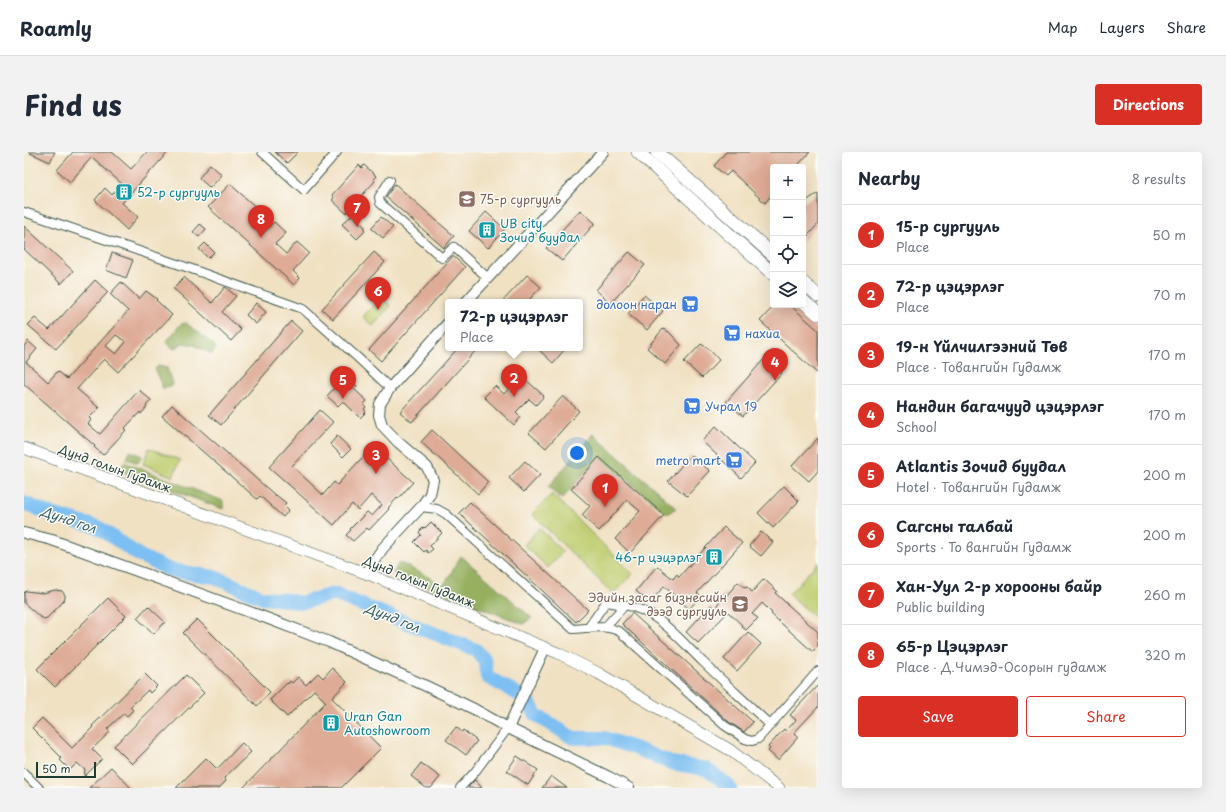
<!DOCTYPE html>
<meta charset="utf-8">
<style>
:root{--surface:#fff;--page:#f2f2f3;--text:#1f2937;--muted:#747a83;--line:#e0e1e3;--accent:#d93025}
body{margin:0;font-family:"Playpen Sans",sans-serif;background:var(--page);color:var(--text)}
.controls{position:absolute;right:12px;top:12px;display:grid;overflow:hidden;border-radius:4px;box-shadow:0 4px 16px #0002}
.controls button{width:36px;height:36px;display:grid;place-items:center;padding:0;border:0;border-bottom:1px solid var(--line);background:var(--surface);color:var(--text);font:20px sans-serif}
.scale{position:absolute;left:12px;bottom:10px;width:60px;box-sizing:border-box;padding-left:4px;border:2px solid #1f3d34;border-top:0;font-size:11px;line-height:14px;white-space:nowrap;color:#1f3d34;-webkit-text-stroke:3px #fdfcf7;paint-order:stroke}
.you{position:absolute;left:553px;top:301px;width:14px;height:14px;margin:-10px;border:3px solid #fff;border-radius:50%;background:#1a73e8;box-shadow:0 0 0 6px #1a73e833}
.badge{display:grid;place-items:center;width:26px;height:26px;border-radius:50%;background:var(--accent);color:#fff;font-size:13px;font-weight:700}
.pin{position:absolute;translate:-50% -33px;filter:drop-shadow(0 1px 2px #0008)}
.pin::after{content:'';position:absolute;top:21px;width:14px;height:12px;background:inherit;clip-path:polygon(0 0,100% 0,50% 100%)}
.popup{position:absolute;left:421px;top:147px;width:138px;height:52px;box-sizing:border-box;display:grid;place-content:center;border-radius:4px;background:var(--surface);filter:drop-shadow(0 1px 3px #0005);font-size:13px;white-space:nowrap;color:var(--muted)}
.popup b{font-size:15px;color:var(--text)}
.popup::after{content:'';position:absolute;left:50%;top:100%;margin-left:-8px;border:8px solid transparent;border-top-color:var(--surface)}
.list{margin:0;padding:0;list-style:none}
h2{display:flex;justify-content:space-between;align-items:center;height:52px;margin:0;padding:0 16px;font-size:17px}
h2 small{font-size:13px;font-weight:400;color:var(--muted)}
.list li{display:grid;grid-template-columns:26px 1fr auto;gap:12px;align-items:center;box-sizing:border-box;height:60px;padding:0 16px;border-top:1px solid var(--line)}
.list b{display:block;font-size:15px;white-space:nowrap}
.list p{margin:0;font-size:13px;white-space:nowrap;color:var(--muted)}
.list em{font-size:13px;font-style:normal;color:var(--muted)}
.actions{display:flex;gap:8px;padding:12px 16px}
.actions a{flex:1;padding:9px 0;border:1px solid var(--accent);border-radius:4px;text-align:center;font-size:14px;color:var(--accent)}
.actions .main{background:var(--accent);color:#fff}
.icon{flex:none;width:22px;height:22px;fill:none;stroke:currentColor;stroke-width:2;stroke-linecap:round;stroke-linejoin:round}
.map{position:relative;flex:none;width:794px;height:636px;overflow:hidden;border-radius:4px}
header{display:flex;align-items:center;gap:24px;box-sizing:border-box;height:56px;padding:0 20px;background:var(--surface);border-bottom:1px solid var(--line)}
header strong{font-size:19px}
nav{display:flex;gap:22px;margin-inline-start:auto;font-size:14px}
.intro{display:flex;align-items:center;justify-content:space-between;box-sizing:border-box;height:96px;padding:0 24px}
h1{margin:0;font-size:28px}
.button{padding:10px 18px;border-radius:4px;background:var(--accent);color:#fff;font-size:14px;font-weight:700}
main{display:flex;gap:24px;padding:0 24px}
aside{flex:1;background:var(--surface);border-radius:4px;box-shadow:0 4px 16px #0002}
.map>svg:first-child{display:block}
.green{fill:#becc6e;stroke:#6e8451}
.forest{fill:#96b061;stroke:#5a764a}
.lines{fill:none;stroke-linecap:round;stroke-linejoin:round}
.river{stroke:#7dbff2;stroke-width:14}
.building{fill:#deab96;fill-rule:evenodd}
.minor-casing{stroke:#3e5649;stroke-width:10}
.tertiary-casing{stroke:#3e5649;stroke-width:12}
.secondary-casing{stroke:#3e5649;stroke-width:12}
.trunk-casing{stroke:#3e5649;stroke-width:14}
.minor{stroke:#fff;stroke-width:8}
.tertiary{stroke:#fff;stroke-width:10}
.secondary{stroke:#fff;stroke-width:11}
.trunk{stroke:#fff;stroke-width:13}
.labels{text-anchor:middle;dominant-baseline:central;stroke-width:3;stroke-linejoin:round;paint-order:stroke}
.culture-label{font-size:12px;fill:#0d838f;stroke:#fdfcf7;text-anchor:start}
.education-label{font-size:12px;fill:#785e54;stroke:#fdfcf7;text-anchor:start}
.shop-label{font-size:12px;fill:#366cbe;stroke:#fdfcf7;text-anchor:end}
.street-label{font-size:12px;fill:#1f3d34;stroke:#fdfcf7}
.water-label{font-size:13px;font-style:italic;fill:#365e64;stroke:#fdfcf7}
</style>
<header>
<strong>Roamly</strong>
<nav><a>Map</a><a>Layers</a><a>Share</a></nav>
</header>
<div class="intro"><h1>Find us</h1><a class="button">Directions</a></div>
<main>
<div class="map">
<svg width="794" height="636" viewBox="0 0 794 636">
<rect width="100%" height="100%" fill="#fdfcf7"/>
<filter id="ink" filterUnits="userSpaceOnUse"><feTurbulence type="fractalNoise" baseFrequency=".025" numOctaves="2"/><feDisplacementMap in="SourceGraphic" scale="8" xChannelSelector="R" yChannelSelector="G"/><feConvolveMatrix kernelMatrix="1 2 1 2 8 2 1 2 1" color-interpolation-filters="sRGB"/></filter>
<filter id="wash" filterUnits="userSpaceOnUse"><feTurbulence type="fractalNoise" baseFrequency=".012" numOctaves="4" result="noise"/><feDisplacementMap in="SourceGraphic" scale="16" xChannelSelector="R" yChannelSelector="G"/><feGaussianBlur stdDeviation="0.9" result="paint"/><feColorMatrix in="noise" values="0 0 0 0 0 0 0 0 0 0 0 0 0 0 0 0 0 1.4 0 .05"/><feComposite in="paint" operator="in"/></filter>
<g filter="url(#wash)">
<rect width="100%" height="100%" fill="#f0e1c3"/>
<g class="green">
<polygon points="356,144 367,154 349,174 339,165"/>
<polygon points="125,296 156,308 149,325 119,312"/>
<polygon points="528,342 609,422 589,442 508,362"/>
<polygon points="515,376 539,399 524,416 500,393"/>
<polygon points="794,410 794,468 765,442"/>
</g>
<g class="forest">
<polygon points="162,171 175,181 192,195 191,198 188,202 170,193 159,191 150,197 142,190 157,172"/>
<polygon points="134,214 143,216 148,232 146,235 139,237 136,227 131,217"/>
<polygon points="569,282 652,356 643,362 575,304 538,347 524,335"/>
<polygon points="106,299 118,304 114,311 103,307"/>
<polygon points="100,310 199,349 199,357 96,319"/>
<polygon points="437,404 508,466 499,472 369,422 375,410 420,433"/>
</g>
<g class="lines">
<polyline class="river" points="0,351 26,362 74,375 116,404 146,418 191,425 239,446 263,448 276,451 310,442 452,498 461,509 463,525 503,547 512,563 549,586 581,586 613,597 647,611 682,617 703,632 706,636"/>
</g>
<g id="blocks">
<g class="building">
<polygon points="4,0 31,0 26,10"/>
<polygon points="49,0 88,0 107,17 123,0 144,0 98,51 114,65 103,78 71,48 81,36 88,43 98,32 68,5 46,30 33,18"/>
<polygon points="251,0 274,0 263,11"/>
<polygon points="702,0 786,0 772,15 749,15 749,41 741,51 707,19 702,24 690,14"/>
<polygon points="186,12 198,23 186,36 175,26"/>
<polygon points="335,13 338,16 340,13 352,24 349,27 351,29 322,61 308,48 310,46 308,43"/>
<polygon points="206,32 236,59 226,70 239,82 250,70 262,81 251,92 262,102 273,90 285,101 269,119 276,126 270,133 184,55"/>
<polygon points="371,32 430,84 420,96 362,45"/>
<polygon points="794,41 794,72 779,89 779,51"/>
<polygon points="556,58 571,71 538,109 522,96"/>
<polygon points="462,60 481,77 464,96 445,79"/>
<polygon points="328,63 341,75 340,80 333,87 318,72"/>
<polygon points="357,65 369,75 359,86 347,76"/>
<polygon points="176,72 182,77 175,85 169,80"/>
<polygon points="0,74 49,119 37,132 0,97"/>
<polygon points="181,91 190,100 184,106 175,97"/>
<polygon points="350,100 361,110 309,167 298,157"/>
<polygon points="605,100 621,113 587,151 572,138"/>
<polygon points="88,101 109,108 102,126 82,118"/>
<polygon points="429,104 441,115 357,209 345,198"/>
<polygon points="503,123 517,135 503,150 478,150"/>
<polygon points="160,125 188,151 201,135 212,144 198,160 217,178 207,189 149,136"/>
<polygon points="71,128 84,140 32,197 4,173 11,166 25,178"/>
<path d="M97,130L115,147L122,139L133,147L132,148L148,163L94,220L80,207L53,237L75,256L65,266L67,268L64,272L76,282L115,238L127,248L122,254L123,255L117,262L116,260L100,277L102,278L79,303L70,295L71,294L56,281L0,232V194L4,189L13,197L2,210L24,230L34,219L43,227L104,159L86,142ZM92,183L102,190L92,202L82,194Z"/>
<polygon points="620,143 639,159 623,178 604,162"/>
<polygon points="232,151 242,160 232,172 222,163"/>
<polygon points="751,153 766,153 794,178 794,222 736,169"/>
<polygon points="267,169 278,179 197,273 185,263"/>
<polygon points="639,177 645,180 657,193 641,212 623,196"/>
<polygon points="677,192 684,196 695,208 678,226 660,210"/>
<polygon points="434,196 454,196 388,270 376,260"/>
<polygon points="513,196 542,196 529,211"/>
<polygon points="741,206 758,221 719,264 702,250"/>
<polygon points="490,217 520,244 512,253 505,247 492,260 497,265 490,273 460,245 471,234 480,242 488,233 482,227"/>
<polygon points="321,224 333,234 330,237 343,249 339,253 342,255 340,257 342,260 336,266 319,249 314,254 303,244"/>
<polygon points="539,244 555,259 522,296 505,281"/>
<polygon points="148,253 252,344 252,343 262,351 260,353 265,358 259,365 236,344 233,347 138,264"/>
<polygon points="296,258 309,270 268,314 299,343 310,330 313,333 347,296 360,308 362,306 389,330 374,347 373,346 364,356 365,357 345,378 343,376 329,389 322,383 327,378 326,377 343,360 348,364 358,353 347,343 334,358 328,352 310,373 245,315"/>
<polygon points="692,274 731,311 717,326 678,289"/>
<polygon points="408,278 464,330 454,342 397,290"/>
<polygon points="313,284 327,297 319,305 306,292"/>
<polygon points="794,286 794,319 785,329 768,314"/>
<polygon points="667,303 686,319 663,344 644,329"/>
<polygon points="575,305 640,363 606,401 591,387 616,359 603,348 575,379 558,363 566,354 547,337"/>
<polygon points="501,309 516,323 500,340 485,326"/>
<polygon points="760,334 775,349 749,376 734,361"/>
<polygon points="446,350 564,458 552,470 435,361"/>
<polygon points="407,370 418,381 406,394 409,397 404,401 402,398 400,400 390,390 397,383 395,380 400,375 401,376"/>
<polygon points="700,375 718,391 673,441 677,444 665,457 640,434 626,451 612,439 633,414 649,427 653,422 655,425"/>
<polygon points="737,380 749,390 737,404 725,394"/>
<polygon points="740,427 753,439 751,441 794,480 794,495 789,500 747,462 748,461 738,451 728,462 734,466 722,478 717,474 718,473 704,460 674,491 662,480 687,453 691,457 700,441 703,443 714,430 721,436 723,435 728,440"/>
<polygon points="31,438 38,439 41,443 41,446 38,451 23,466 20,467 16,465 0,451 0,441 2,439 19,441"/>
<polygon points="84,446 102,464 31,535 13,517"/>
<polygon points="124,454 141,470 130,482 113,466"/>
<polygon points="608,461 729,570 720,580 705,570 598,472"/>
<polygon points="173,467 246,540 233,554 159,481"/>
<polygon points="724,480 737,492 713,519 700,507"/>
<polygon points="308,516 323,530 308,546 357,596 317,636 219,636 302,550 290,538 263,565 246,548 263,531 264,532 266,529 268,531 274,525 282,533 294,521 299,526"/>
<polygon points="121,522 133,534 126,541 124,538 106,555 109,558 103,564 100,561 83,577 86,580 68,597 78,607 60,625 61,618 53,611 46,618 36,608 38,606 8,576 18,566 48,596 69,575 68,574"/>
<polygon points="162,523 180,541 108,612 90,594"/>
<polygon points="794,533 794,555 770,581 774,585 754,608 744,599 746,597 744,595 760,577 762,579 772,568 766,563"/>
<polygon points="432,575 438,580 439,578 453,589 442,603 422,588"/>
<polygon points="218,591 227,600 200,626 202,629 195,636 152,636 182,606 193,617"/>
<polygon points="493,604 514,618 504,633 483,619"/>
<polygon points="397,611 416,625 407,636 402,636 387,624"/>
<polygon points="87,615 107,636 65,636"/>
<polygon points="527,624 543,636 518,636"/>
<polygon points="451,628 458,636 444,636 446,633"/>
</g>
</g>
</g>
<g filter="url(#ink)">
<use href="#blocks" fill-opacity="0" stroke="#3e5649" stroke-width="1"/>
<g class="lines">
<defs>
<g id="minor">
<polyline points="238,0 280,38 313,0"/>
<polyline points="366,28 355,45 356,51 418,106 430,95 464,126"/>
<polyline points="0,60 162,115 279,157 333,205 366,236"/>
<path d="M397,355L413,357L422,362L549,477C565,476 582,472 596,480L700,573L721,587L728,589L734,587L794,519"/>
<path d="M581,475L601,453C634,459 655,487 679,510C701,531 724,552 746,573"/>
<polyline points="564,476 582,450 601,453"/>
<polyline points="0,621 15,636"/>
<polyline points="436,636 450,621 484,576"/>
</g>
<g id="tertiary">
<polyline points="442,150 579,0"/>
<polyline points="0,381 28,388 245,467 305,490 402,534 450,557 484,576 585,625 605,636"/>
<polyline points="344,422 347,413 359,396 397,355 406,342 409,328 403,315 374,290 358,273 355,263 356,252 366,236 424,171"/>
<polyline points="484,576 521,496"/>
</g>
<polyline id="secondary" points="0,296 344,422 534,501 574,521 706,598 755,636"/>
<g id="trunk">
<polyline points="614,0 749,122"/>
<polyline points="633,0 749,103"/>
<polyline points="779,131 794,144"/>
<polyline points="779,149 794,162"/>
</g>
</defs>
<use href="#minor" class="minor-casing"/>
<use href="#tertiary" class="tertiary-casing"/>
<use href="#secondary" class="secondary-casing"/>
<use href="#trunk" class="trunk-casing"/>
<use href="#minor" class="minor"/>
<use href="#tertiary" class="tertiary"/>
<use href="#secondary" class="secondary"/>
<use href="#trunk" class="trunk"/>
</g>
</g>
<defs>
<symbol id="building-square" viewBox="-11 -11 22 22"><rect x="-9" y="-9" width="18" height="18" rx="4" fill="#0f9aa8" stroke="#fdfcf7"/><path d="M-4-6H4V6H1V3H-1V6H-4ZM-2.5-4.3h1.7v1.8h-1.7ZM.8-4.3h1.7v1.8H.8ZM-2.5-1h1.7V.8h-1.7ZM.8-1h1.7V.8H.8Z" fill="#fff"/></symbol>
<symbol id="school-square" viewBox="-11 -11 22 22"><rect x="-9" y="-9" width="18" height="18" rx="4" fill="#8d6e63" stroke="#fdfcf7"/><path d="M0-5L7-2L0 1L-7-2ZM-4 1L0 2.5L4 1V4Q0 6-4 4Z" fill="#fff"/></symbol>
<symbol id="supermarket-square" viewBox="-11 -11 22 22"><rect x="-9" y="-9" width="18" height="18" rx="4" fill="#3f7fe0" stroke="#fdfcf7"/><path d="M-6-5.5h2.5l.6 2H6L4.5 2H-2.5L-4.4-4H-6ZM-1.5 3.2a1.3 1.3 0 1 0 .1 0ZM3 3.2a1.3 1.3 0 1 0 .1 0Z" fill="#fff"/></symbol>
<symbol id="university-square" viewBox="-11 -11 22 22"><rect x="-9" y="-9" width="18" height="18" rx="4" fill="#8d6e63" stroke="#fdfcf7"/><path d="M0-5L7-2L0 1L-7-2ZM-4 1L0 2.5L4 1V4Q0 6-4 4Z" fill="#fff"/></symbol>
</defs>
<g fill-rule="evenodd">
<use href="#building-square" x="90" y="30" width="20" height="20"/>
<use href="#school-square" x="433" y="37" width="20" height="20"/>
<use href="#building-square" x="453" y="68" width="20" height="20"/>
<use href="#supermarket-square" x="656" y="142" width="20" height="20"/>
<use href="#supermarket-square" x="698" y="171" width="20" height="20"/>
<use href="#supermarket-square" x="658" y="244" width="20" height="20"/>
<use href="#supermarket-square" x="700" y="298" width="20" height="20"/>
<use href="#building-square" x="680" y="395" width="20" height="20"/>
<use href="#university-square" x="706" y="442" width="20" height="20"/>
<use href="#building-square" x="297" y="561" width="20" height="20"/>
</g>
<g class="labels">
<g class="culture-label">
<text x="113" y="40">52-р сургууль</text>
<text x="476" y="71">UB city<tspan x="476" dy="14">Зочид буудал</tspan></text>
<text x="677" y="405" text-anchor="end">46-р цэцэрлэг</text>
<text x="320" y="564">Uran Gan<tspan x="320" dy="14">Autoshowroom</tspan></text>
</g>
<g class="education-label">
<text x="456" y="47">75-р сургууль</text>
<text x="703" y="445" text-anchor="end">Эдийн засаг бизнесийн<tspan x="703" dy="14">дээд сургууль</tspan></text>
</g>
<g class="shop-label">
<text x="653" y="152">долоон наран</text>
<text x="721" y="181" text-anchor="start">нахиа</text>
<text x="681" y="254" text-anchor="start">Учрал 19</text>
<text x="697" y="308">metro mart</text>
</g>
<g class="street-label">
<text transform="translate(91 316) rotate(20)">Дунд голын Гудамж</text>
<text transform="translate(395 429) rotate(22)">Дунд голын Гудамж</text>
</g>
<g class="water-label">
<text transform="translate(45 367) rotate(19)">Дунд гол</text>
<text transform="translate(369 465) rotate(22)">Дунд гол</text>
</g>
</g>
</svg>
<div class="controls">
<button>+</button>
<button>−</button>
<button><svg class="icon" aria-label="locate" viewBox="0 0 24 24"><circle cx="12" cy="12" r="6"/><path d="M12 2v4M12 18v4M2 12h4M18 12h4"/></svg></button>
<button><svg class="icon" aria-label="layers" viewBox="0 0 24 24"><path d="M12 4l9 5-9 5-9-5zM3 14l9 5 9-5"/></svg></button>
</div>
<div class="scale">50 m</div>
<div class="you"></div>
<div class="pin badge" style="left:581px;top:355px">1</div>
<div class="pin badge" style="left:490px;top:245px">2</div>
<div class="popup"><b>72-р цэцэрлэг</b>Place</div>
<div class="pin badge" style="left:352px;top:322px">3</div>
<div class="pin badge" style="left:751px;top:229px">4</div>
<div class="pin badge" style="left:319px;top:247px">5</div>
<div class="pin badge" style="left:354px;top:158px">6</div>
<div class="pin badge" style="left:333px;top:75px">7</div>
<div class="pin badge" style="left:237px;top:86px">8</div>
</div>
<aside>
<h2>Nearby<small>8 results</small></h2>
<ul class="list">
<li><span class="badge">1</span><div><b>15-р сургууль</b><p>Place</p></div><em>50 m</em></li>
<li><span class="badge">2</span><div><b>72-р цэцэрлэг</b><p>Place</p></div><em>70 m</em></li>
<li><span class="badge">3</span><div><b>19-н Үйлчилгээний Төв</b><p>Place · Товангийн Гудамж</p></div><em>170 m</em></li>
<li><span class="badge">4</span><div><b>Нандин багачууд цэцэрлэг</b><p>School</p></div><em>170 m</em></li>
<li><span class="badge">5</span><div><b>Atlantis Зочид буудал</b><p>Hotel · Товангийн Гудамж</p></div><em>200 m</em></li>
<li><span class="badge">6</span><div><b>Сагсны талбай</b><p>Sports · То вангийн Гудамж</p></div><em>200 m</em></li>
<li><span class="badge">7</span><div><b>Хан-Уул 2-р хорооны байр</b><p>Public building</p></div><em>260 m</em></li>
<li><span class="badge">8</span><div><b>65-р Цэцэрлэг</b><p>Place · Д.Чимэд-Осорын гудамж</p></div><em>320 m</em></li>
</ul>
<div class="actions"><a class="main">Save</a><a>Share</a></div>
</aside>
</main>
